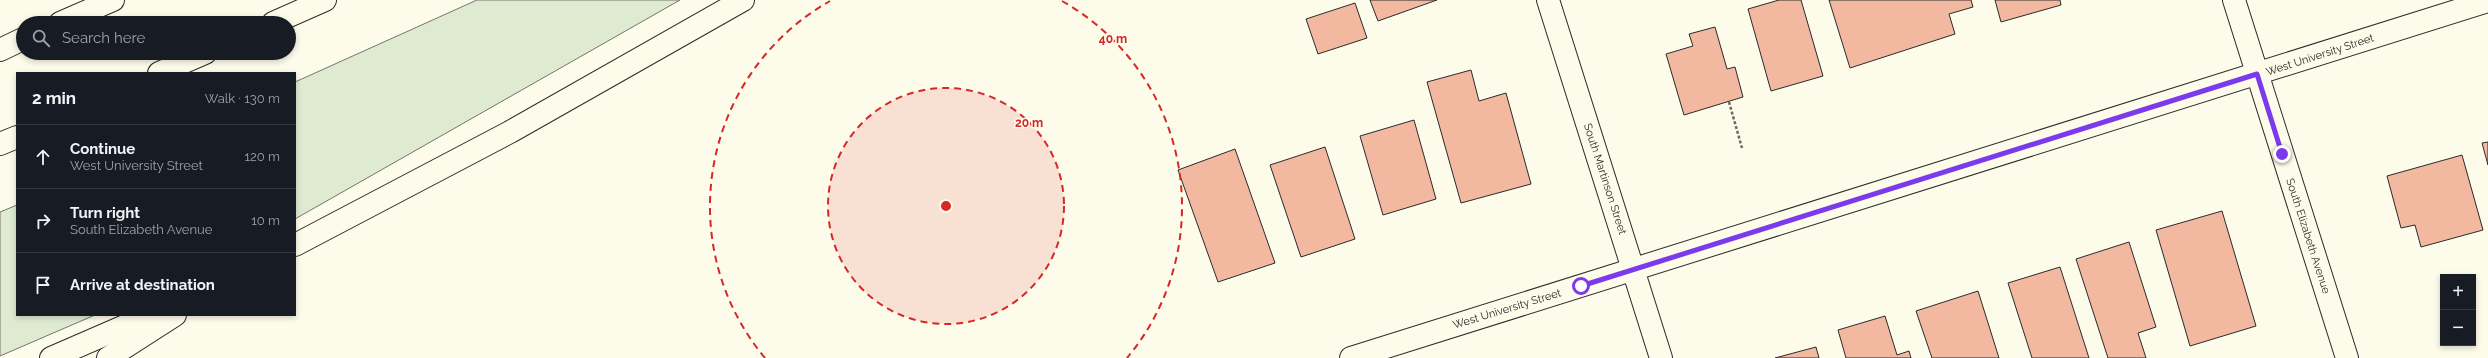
<!DOCTYPE html>
<meta charset="utf-8">
<style>
:root{--surface:#171b24;--page:#20242c;--text:#f1f3f6;--muted:#9ea1a6;--line:#363941}
body{margin:0;font-family:Raleway,sans-serif;background:var(--page);color:var(--text)}
.controls{position:absolute;right:12px;bottom:12px;display:grid;overflow:hidden;border-radius:0px;box-shadow:0 2px 6px #0003}
.controls button{width:36px;height:36px;display:grid;place-items:center;padding:0;border:0;border-bottom:1px solid var(--line);background:var(--surface);color:var(--text);font:20px sans-serif}
.stop{position:absolute;width:12px;height:12px;margin:-9px;border:3px solid #7c3aed;border-radius:50%;background:#fff}
.stop.end{background:#7c3aed;border-color:#fff;box-shadow:0 1px 4px #0008}
.list{margin:0;padding:0;list-style:none}
h2{display:flex;justify-content:space-between;align-items:center;height:52px;margin:0;padding:0 16px;font-size:17px}
h2 small{font-size:13px;font-weight:400;color:var(--muted)}
.list li{display:grid;grid-template-columns:26px 1fr auto;gap:12px;align-items:center;box-sizing:border-box;height:64px;padding:0 16px;border-top:1px solid var(--line)}
.list b{display:block;font-size:15px;white-space:nowrap}
.list p{margin:0;font-size:13px;white-space:nowrap;color:var(--muted)}
.list em{font-size:13px;font-style:normal;color:var(--muted)}
.icon{flex:none;width:22px;height:22px;fill:none;stroke:currentColor;stroke-width:2;stroke-linecap:round;stroke-linejoin:round}
.map{position:relative;flex:none;width:2488px;height:358px;overflow:hidden}
.search{position:absolute;background:var(--surface);box-shadow:0 2px 6px #0003;left:16px;top:16px;width:280px;height:44px;display:flex;align-items:center;gap:10px;box-sizing:border-box;padding:0 14px;border-radius:22px;color:var(--muted);font-size:15px}
.panel{position:absolute;background:var(--surface);box-shadow:0 2px 6px #0003;left:16px;top:72px;width:280px;height:244px;border-radius:0px}
.map>svg:first-child{display:block}
.green{fill:#deebd1;stroke:#74746e}
.building{fill:#f2b8a0;stroke:#2b2b2b}
.lines{fill:none;stroke-linecap:round;stroke-linejoin:round}
.minor-casing{stroke:#2b2b2b;stroke-width:24}
.motorway-casing{stroke:#2b2b2b;stroke-width:24}
.path{stroke:#6a6964;stroke-width:2.5;stroke-dasharray:3 2;stroke-linecap:butt}
.minor{stroke:#fdfbea;stroke-width:22}
.motorway{stroke:#fdfbea;stroke-width:22}
.route{stroke:#7c3aed;stroke-width:5}
.ring{fill:none;stroke:#d62828;stroke-width:2;stroke-dasharray:7 5}
.labels{text-anchor:middle;dominant-baseline:central;stroke-width:3;stroke-linejoin:round;paint-order:stroke}
.street-label{font-size:11px;fill:#2b2b2b;stroke:#fdfbea}
.centre{fill:#d62828;stroke:#fdfbea;stroke-width:2}
.ring-label{font-size:12px;text-anchor:middle;font-weight:bold;fill:#d62828;stroke:#fdfbea;stroke-width:3;stroke-linejoin:round;paint-order:stroke}
</style>
<div class="map">
<svg width="2488" height="358" viewBox="0 0 2488 358">
<rect width="100%" height="100%" fill="#fdfbea"/>
<g class="green">
<polygon points="477,0 680,0 295,219 295,82"/>
<polygon points="17,205 17,315 95,315 0,356 0,212"/>
</g>
<g class="building">
<polygon points="1370,0 1437,0 1378,21"/>
<polygon points="1779,0 1801,0 1823,76 1771,91 1748,9"/>
<polygon points="1829,0 1971,0 1973,7 1949,14 1955,34 1850,68"/>
<polygon points="1995,0 2060,0 2061,5 2001,22"/>
<polygon points="1355,3 1367,38 1318,54 1306,19"/>
<polygon points="1715,27 1727,69 1735,67 1743,97 1684,115 1666,54 1693,46 1689,34"/>
<polygon points="1471,70 1479,101 1506,93 1531,184 1461,203 1427,82"/>
<polygon points="1414,120 1436,199 1383,215 1360,136"/>
<polygon points="2488,142 2488,165 2482,143"/>
<polygon points="1325,147 1355,239 1301,257 1270,165"/>
<polygon points="1235,149 1275,263 1218,282 1178,170"/>
<polygon points="2462,155 2483,230 2421,247 2415,225 2401,228 2387,176"/>
<polygon points="2222,211 2256,326 2190,346 2156,230"/>
<polygon points="2129,242 2156,327 2138,333 2146,358 2108,358 2076,259"/>
<polygon points="2060,267 2089,358 2032,358 2008,283"/>
<polygon points="1978,291 1999,358 1932,358 1916,311"/>
<polygon points="1885,316 1897,355 1909,351 1911,358 1846,358 1838,330"/>
<polygon points="1816,347 1819,358 1775,358"/>
</g>
<g class="lines">
<defs>
<g id="minor">
<polyline points="1548,0 1661,358"/>
<polyline points="2234,0 2347,358"/>
<polyline points="1351,358 2488,1"/>
</g>
<g id="motorway">
<polyline points="60,23 113,0"/>
<polyline points="273,23 325,0"/>
<polyline points="0,50 23,39"/>
<polyline points="159,73 205,53"/>
<polyline points="0,144 17,137"/>
<polyline points="295,245 510,132 743,0"/>
<polyline points="51,358 150,315"/>
<polyline points="108,358 175,315"/>
</g>
</defs>
<use href="#minor" class="minor-casing"/>
<use href="#motorway" class="motorway-casing"/>
<polyline class="path" points="1729,102 1742,148"/>
<use href="#minor" class="minor"/>
<use href="#motorway" class="motorway"/>
</g>
<g class="lines">
<polyline class="route" points="1581,286 2257,74 2282,154"/>
</g>
<circle cx="946" cy="206" r="118" fill="#d62828" fill-opacity=".12"/>
<g class="ring">
<circle cx="946" cy="206" r="118"/>
<path d="M765 358A236 236 0 0 1 830 1M1062 1A236 236 0 0 1 1127 358"/>
</g>
<g class="labels">
<g class="street-label">
<text transform="translate(2320 55) rotate(-18)">West University Street</text>
<text transform="translate(1605 179) rotate(72)">South Martinson Street</text>
<text transform="translate(2308 236) rotate(72)">South Elizabeth Avenue</text>
<text transform="translate(1507 309) rotate(-17)">West University Street</text>
</g>
</g>
<circle cx="946" cy="206" r="6" class="centre"/>
<g class="ring-label">
<text x="1113" y="43">40 m</text>
<text x="1029" y="127">20 m</text>
</g>
</svg>
<div class="controls">
<button>+</button>
<button>−</button>
</div>
<div class="stop" style="left:1581px;top:286px"></div>
<div class="stop end" style="left:2282px;top:154px"></div>
<div class="search"><svg class="icon" aria-label="search" viewBox="0 0 24 24"><circle cx="10" cy="10" r="6"/><path d="M15 15l6 6"/></svg>Search here</div>
<section class="panel">
<h2>2 min<small>Walk · 130 m</small></h2>
<ul class="list">
<li><svg class="icon" aria-label="ahead" viewBox="0 0 24 24"><path d="M12 20V5M6 11l6-6 6 6"/></svg><div><b>Continue</b><p>West University Street</p></div><em>120 m</em></li>
<li><svg class="icon" aria-label="right" viewBox="0 0 24 24"><path d="M7 20v-9h11M14 6l5 5-5 5"/></svg><div><b>Turn right</b><p>South Elizabeth Avenue</p></div><em>10 m</em></li>
<li><svg class="icon" aria-label="arrive" viewBox="0 0 24 24"><path d="M6 21V4h12l-3 4 3 4H6"/></svg><div><b>Arrive at destination</b></div></li>
</ul>
</section>
</div>
